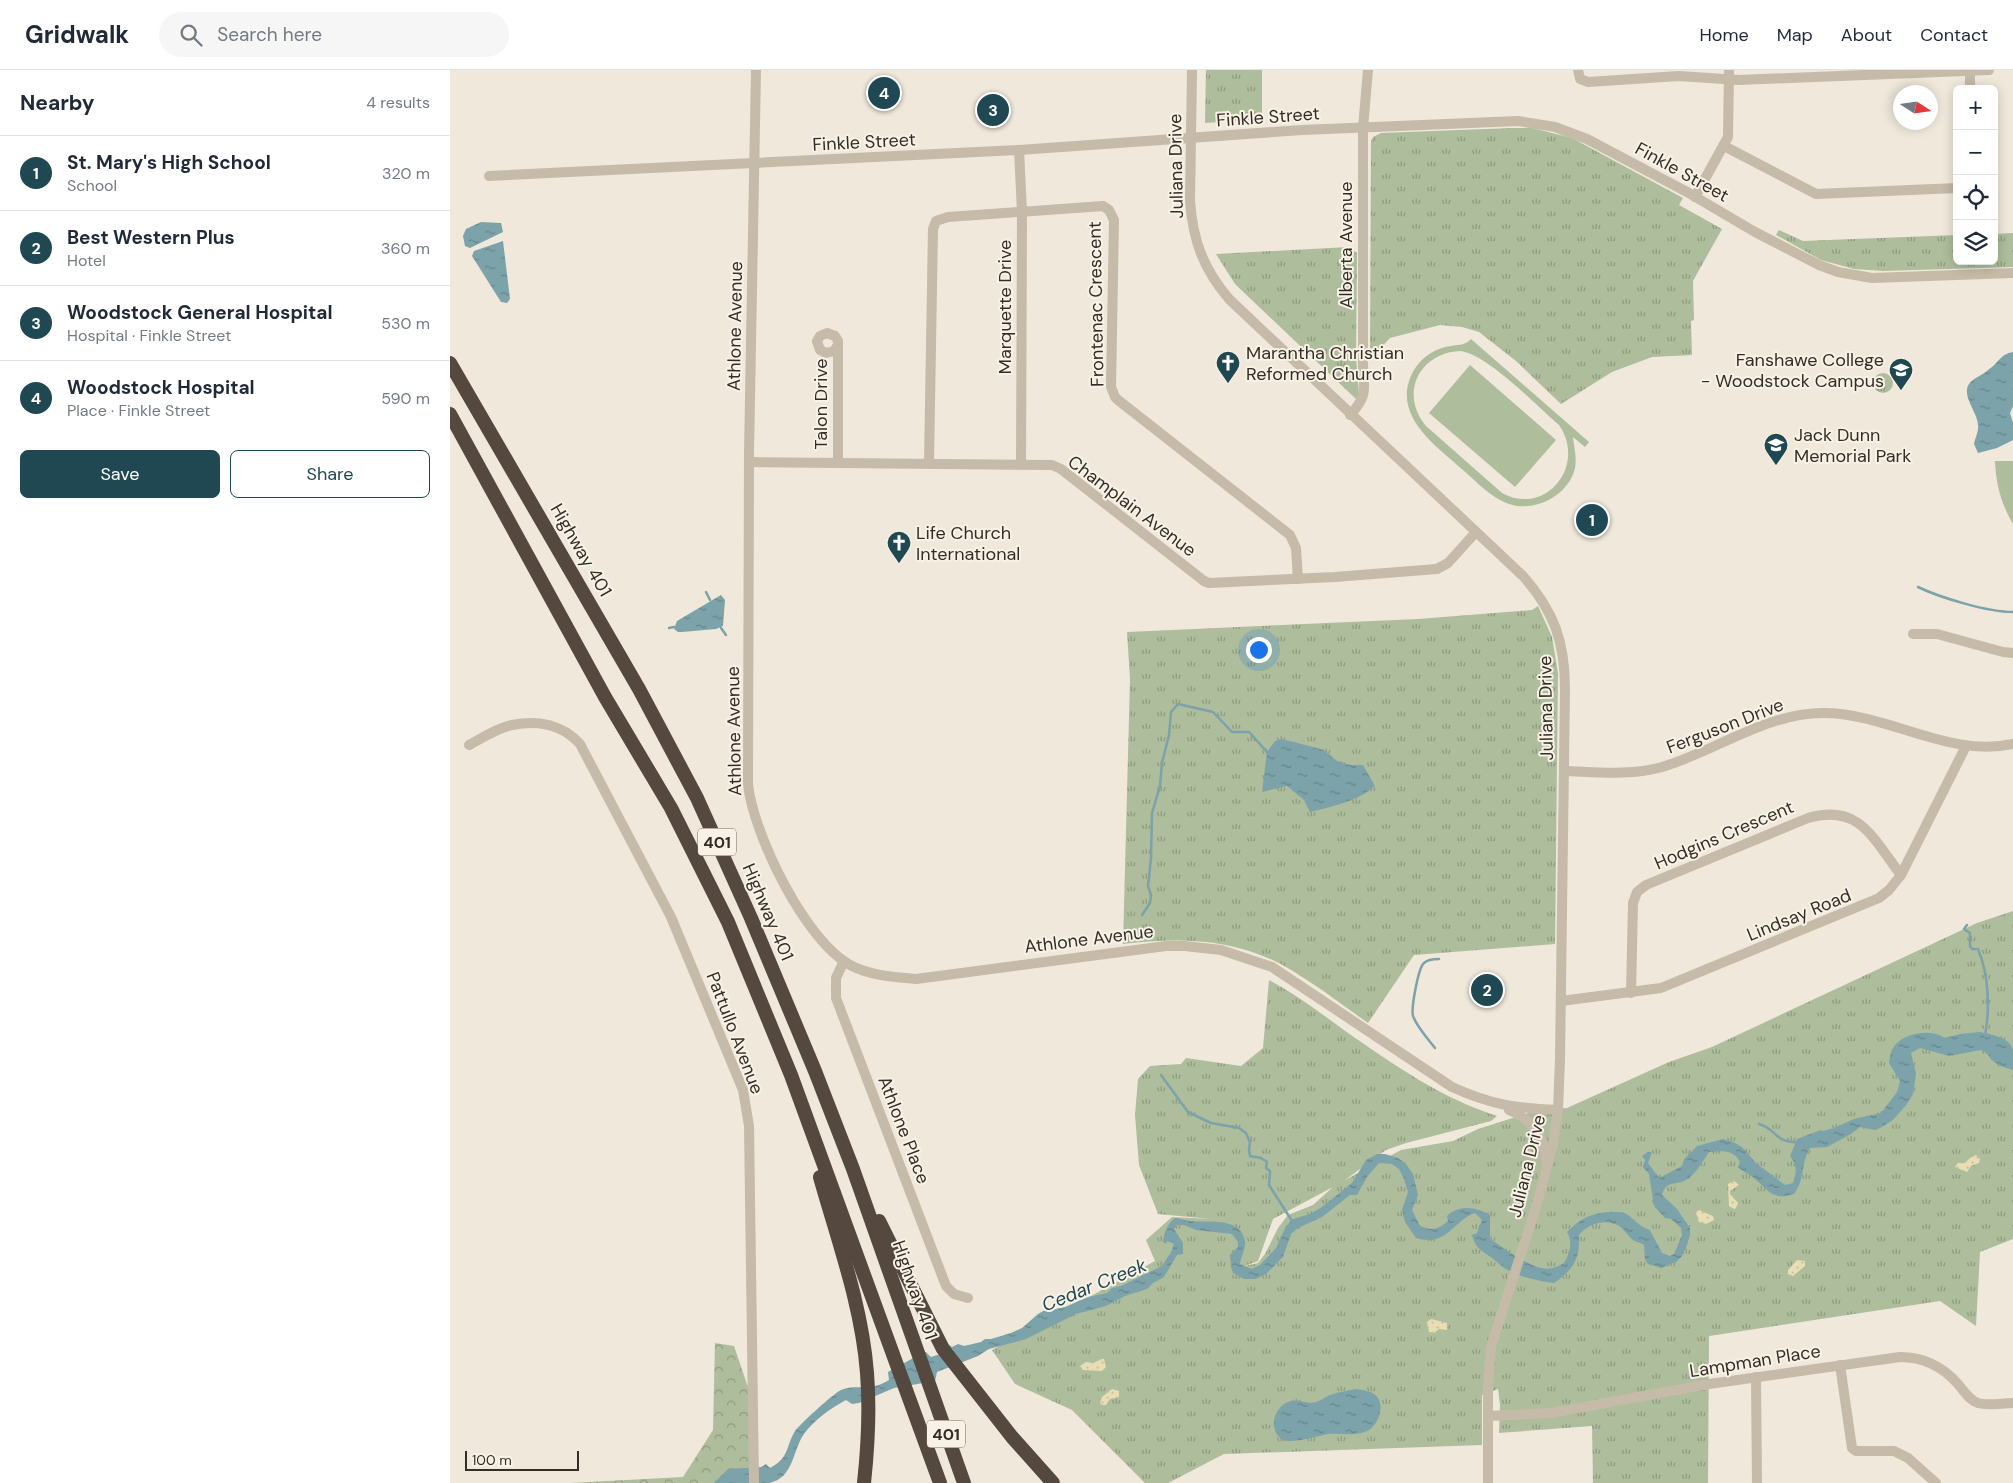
<!DOCTYPE html>
<meta charset="utf-8">
<style>
:root{--surface:#fff;--page:#f6f6f7;--text:#1f2937;--muted:#747a83;--line:#e0e1e3;--accent:#204852}
body{margin:0;font-family:"DM Sans",sans-serif;background:var(--page);color:var(--text)}
.controls{position:absolute;right:15px;top:15px;display:grid;overflow:hidden;border-radius:8px;box-shadow:0 2px 12px #0003}
.controls button{width:45px;height:45px;display:grid;place-items:center;padding:0;border:0;border-bottom:1px solid var(--line);background:var(--surface);color:var(--text);font:25px sans-serif}
.compass{position:absolute;left:1443px;top:15px;width:45px;height:45px;border-radius:50%;background:var(--surface);box-shadow:0 2px 12px #0003;rotate:102deg}
.scale{position:absolute;left:15px;bottom:12px;width:114px;box-sizing:border-box;padding-left:5px;border:2px solid #342d27;border-top:0;font-size:14px;line-height:18px;white-space:nowrap;color:#342d27;-webkit-text-stroke:4px #f8f2e6;paint-order:stroke}
.you{position:absolute;left:808px;top:579px;width:18px;height:18px;margin:-12px;border:4px solid #fff;border-radius:50%;background:#1a73e8;box-shadow:0 0 0 8px #1a73e833}
.badge{display:grid;place-items:center;width:32px;height:32px;border-radius:50%;background:var(--accent);color:#fff;font-size:16px;font-weight:700}
.pin{position:absolute;translate:-50% -50%;border:2px solid #fff;box-shadow:0 1px 5px #0006}
.list{margin:0;padding:0;list-style:none}
h2{display:flex;justify-content:space-between;align-items:center;height:65px;margin:0;padding:0 20px;font-size:21px}
h2 small{font-size:16px;font-weight:400;color:var(--muted)}
.list li{display:grid;grid-template-columns:32px 1fr auto;gap:15px;align-items:center;box-sizing:border-box;height:75px;padding:0 20px;border-top:1px solid var(--line)}
.list b{display:block;font-size:19px;white-space:nowrap}
.list p{margin:0;font-size:16px;white-space:nowrap;color:var(--muted)}
.list em{font-size:16px;font-style:normal;color:var(--muted)}
.actions{display:flex;gap:10px;padding:15px 20px}
.actions a{flex:1;padding:11px 0;border:1px solid var(--accent);border-radius:8px;text-align:center;font-size:18px;color:var(--accent)}
.actions .main{background:var(--accent);color:#fff}
.icon{flex:none;width:28px;height:28px;fill:none;stroke:currentColor;stroke-width:2;stroke-linecap:round;stroke-linejoin:round}
.map{position:relative;flex:none;width:1563px;height:1413px;overflow:hidden}
header{display:flex;align-items:center;gap:30px;box-sizing:border-box;height:70px;padding:0 25px;background:var(--surface);border-bottom:1px solid var(--line)}
header strong{font-size:24px}
nav{display:flex;gap:28px;margin-inline-start:auto;font-size:18px}
.search{width:350px;height:45px;background:var(--page);display:flex;align-items:center;gap:12px;box-sizing:border-box;padding:0 18px;border-radius:28px;color:var(--muted);font-size:19px}
main{display:flex}
aside{flex:1;background:var(--surface)}
.map>svg:first-child{display:block}
.grass{fill:url(#grass-tufts);fill-rule:evenodd}
.forest{fill:url(#forest-crowns)}
.sand{fill:url(#sand-dots)}
.pitch{fill:#aebd9c;fill-rule:evenodd}
.water{fill:url(#water-ripples)}
.lines{fill:none;stroke-linecap:round;stroke-linejoin:round}
.stream{stroke:#7ca2aa;stroke-width:2.5}
.minor{stroke:#c6baa8;stroke-width:10}
.highway{stroke:#54483f;stroke-width:14}
.labels{text-anchor:middle;dominant-baseline:central;stroke-width:4;stroke-linejoin:round;paint-order:stroke}
.shield{fill:#f8f2e6;stroke:#6f6860;stroke-width:1}
.shield-label{font-size:16px;font-weight:bold;fill:#342d27}
.street-label{font-size:18px;fill:#342d27;stroke:#f8f2e6}
.poi-label{font-size:18px;fill:#342d27;stroke:#f8f2e6;text-anchor:start}
.water-label{font-size:19px;font-style:italic;fill:#204852;stroke:#f8f2e6}
</style>
<header>
<strong>Gridwalk</strong>
<div class="search"><svg class="icon" aria-label="search" viewBox="0 0 24 24"><circle cx="10" cy="10" r="6"/><path d="M15 15l6 6"/></svg>Search here</div>
<nav><a>Home</a><a>Map</a><a>About</a><a>Contact</a></nav>
</header>
<main>
<aside>
<h2>Nearby<small>4 results</small></h2>
<ul class="list">
<li><span class="badge">1</span><div><b>St. Mary's High School</b><p>School</p></div><em>320 m</em></li>
<li><span class="badge">2</span><div><b>Best Western Plus</b><p>Hotel</p></div><em>360 m</em></li>
<li><span class="badge">3</span><div><b>Woodstock General Hospital</b><p>Hospital · Finkle Street</p></div><em>530 m</em></li>
<li><span class="badge">4</span><div><b>Woodstock Hospital</b><p>Place · Finkle Street</p></div><em>590 m</em></li>
</ul>
<div class="actions"><a class="main">Save</a><a>Share</a></div>
</aside>
<div class="map">
<svg width="1563" height="1413" viewBox="0 0 1563 1413">
<defs>
<pattern id="grass-tufts" width="24" height="20" patternUnits="userSpaceOnUse" patternTransform="scale(1.25)"><rect width="24" height="20" fill="#aebd9c"/><path d="M3 7l-1-3M5 7V3M7 7l1-3M15 17l-1-3M17 17v-4M19 17l1-3" fill="none" stroke="#8e9a7f"/></pattern>
<pattern id="forest-crowns" width="20" height="18" patternUnits="userSpaceOnUse" patternTransform="scale(1.25)"><rect width="20" height="18" fill="#aebd9c"/><path d="M2 6a3 3 0 1 1 6 0M12 15a3 3 0 1 1 6 0" fill="none" stroke="#8e9a7f"/></pattern>
<pattern id="sand-dots" width="8" height="8" patternUnits="userSpaceOnUse" patternTransform="scale(1.25)"><rect width="8" height="8" fill="#e9deb3"/><path d="M2 2h.1M6 6h.1" fill="none" stroke="#c8bf9a" stroke-width="1.8" stroke-linecap="round"/></pattern>
<pattern id="water-ripples" width="26" height="14" patternUnits="userSpaceOnUse" patternTransform="scale(1.25)"><rect width="26" height="14" fill="#7ca2aa"/><path d="M2 4q2-2 4 0t4 0M15 11q2-2 4 0t4 0" fill="none" stroke="#66848a"/></pattern>
</defs>
<rect width="100%" height="100%" fill="#efe8db"/>
<g class="grass">
<polygon points="756,0 812,0 812,49 755,53"/>
<polygon points="1063,58 1082,58 1122,68 1233,128 1229,135 1272,159 1243,211 1244,250 1241,251 1242,285 1202,287 1162,302 1111,334 1066,291 1029,262 1012,257 990,255 940,268 927,282 920,283 921,71 923,67 931,63"/>
<polygon points="1329,160 1353,171 1507,165 1507,191 1544,191 1544,164 1563,163 1563,197 1433,201 1404,199 1371,190 1326,165"/>
<polygon points="898,177 907,183 906,287 909,324 906,329 785,214 766,184"/>
<circle cx="1433" cy="313" r="10"/>
<path d="M1088,536L1102,567L1108,603L1105,874L964,885L918,953C891,934 864,913 836,897C785,868 729,867 673,874L680,609L677,562L968,549L1082,540Z"/>
<path d="M1563,841V1169L1530,1182L1526,1256L1490,1231L1259,1266L1258,1413H1143L1142,1356L1049,1363L1050,1335L1048,1319L1032,1325V1375L774,1384L718,1413H695L622,1340L565,1314L542,1280L705,1191L696,1170L722,1147L761,1149L708,1144L689,1095L685,1045L688,1009L700,996L731,994L736,988L791,996L813,978L819,910C847,925 872,944 898,963C944,995 993,1029 1047,1046L1041,1051L956,1073L936,1080L895,1110L951,1080L1003,1071L1028,1059L1085,1041L1117,1038L1219,992L1262,977L1527,853ZM883,1117L863,1135L838,1145L828,1158L815,1184L808,1193L795,1196L808,1191L823,1149Z"/>
</g>
<polygon class="forest" points="265,1273 284,1276 300,1323 301,1413 120,1413 233,1407 263,1360"/>
<g class="sand">
<polygon points="1526,1085 1530,1089 1529,1093 1521,1096 1517,1102 1505,1097 1508,1093 1515,1093 1520,1088"/>
<polygon points="1284,1111 1289,1115 1280,1121 1280,1124 1288,1133 1286,1138 1284,1139 1279,1136 1278,1114"/>
<polygon points="1249,1140 1263,1146 1264,1150 1256,1154 1249,1152 1246,1143"/>
<polygon points="1347,1190 1355,1191 1355,1196 1343,1206 1338,1204 1338,1200"/>
<polygon points="981,1249 997,1253 997,1260 989,1259 984,1263 979,1262 977,1252"/>
<polygon points="652,1289 654,1289 656,1297 652,1301 633,1300 630,1296 636,1292 643,1293"/>
<polygon points="662,1319 669,1321 669,1327 660,1329 656,1335 652,1335 650,1333 652,1327"/>
</g>
<g class="pitch">
<path d="M1021,269L1139,372L1135,377L1123,367C1124,378 1127,387 1125,398C1119,425 1085,443 1059,434C1041,428 1027,412 1013,400C985,375 939,344 964,300C972,287 985,278 1001,276C1010,274 1014,276 1021,269ZM1010,281C1036,283 1087,336 1109,355C1137,395 1096,447 1052,423L976,356C949,324 969,283 1010,281Z"/>
<polygon points="1020,295 1106,370 1065,417 979,343"/>
<path d="M1545,391H1563V454C1551,433 1546,415 1545,391Z"/>
</g>
<g class="water">
<polygon points="31,152 51,153 53,162 20,178 15,176 13,166 16,159"/>
<polygon points="53,171 60,229 57,233 51,232 22,186 24,181"/>
<path d="M1563,282V336L1560,343L1563,353V370L1547,378L1528,383L1524,374C1525,368 1529,361 1528,355C1528,343 1511,325 1519,314C1523,308 1533,305 1538,300C1548,294 1550,284 1563,282Z"/>
<polygon points="271,525 275,530 273,556 266,559 232,562 228,562 224,559 227,551"/>
<path d="M832,669L874,680L887,691L900,695H913L925,716C906,732 884,736 860,742L854,730L837,716L812,722L817,682L825,671Z"/>
<path d="M1530,962C1540,964 1560,967 1563,980C1563,986 1563,994 1563,1000C1553,997 1542,994 1537,983L1531,980L1499,986L1470,978L1461,983L1466,1004L1463,1024L1457,1034L1443,1050L1430,1058L1425,1060L1410,1057L1401,1064L1377,1077L1360,1078C1351,1092 1355,1110 1344,1124C1323,1131 1319,1121 1305,1109C1300,1104 1293,1102 1288,1097L1290,1092C1283,1079 1272,1081 1259,1082C1253,1091 1244,1107 1234,1111C1224,1115 1216,1111 1212,1125L1227,1139L1240,1158V1165L1236,1178L1232,1186L1226,1192L1211,1198L1198,1194L1195,1190L1194,1175C1190,1172 1186,1172 1183,1170C1179,1167 1176,1162 1172,1158C1159,1147 1138,1153 1129,1165C1130,1189 1124,1199 1104,1213C1087,1211 1069,1207 1054,1198C1050,1195 1046,1191 1042,1188C1032,1181 1025,1178 1022,1165L1027,1163L1032,1150L1025,1143C1001,1152 998,1177 966,1168L955,1152L952,1140L958,1122L954,1109L949,1099L942,1094L929,1093L917,1107L907,1125H900L872,1147L848,1158L841,1164L833,1187L816,1204L806,1209H794L783,1203L781,1197L780,1185L788,1177V1172L782,1164L746,1160L734,1155H727L724,1159L733,1173V1184L727,1185L714,1207L703,1213L697,1219L675,1226L656,1236L626,1244L576,1269L539,1279L528,1286L487,1302L485,1311L444,1318L409,1333L402,1334L396,1330C381,1338 364,1350 354,1364C342,1381 344,1408 319,1413C305,1413 279,1413 264,1413L278,1399L311,1397L316,1394L320,1398C340,1387 335,1378 345,1361C350,1354 383,1324 391,1320C402,1315 414,1319 425,1316C430,1315 435,1312 439,1310L438,1302L474,1282H476L481,1287L499,1281L493,1270L502,1277L508,1274L514,1276L531,1272L535,1269H541L561,1263L572,1258L588,1244L597,1239L601,1240L615,1237L638,1227L657,1223L662,1218L671,1216L712,1196L721,1182L724,1174L717,1171L716,1174L713,1172C714,1163 717,1154 725,1148C730,1148 735,1151 740,1151C758,1153 790,1146 795,1171C796,1178 791,1186 790,1194L802,1199L810,1195L826,1178L836,1156L843,1149L860,1144L872,1137L902,1113L916,1090L927,1084H935L948,1088L956,1094L963,1104L968,1125L962,1140L970,1156C982,1161 988,1160 998,1151L997,1146C1009,1134 1027,1137 1040,1145V1169C1056,1179 1074,1194 1092,1198C1100,1200 1107,1197 1114,1193C1120,1183 1123,1172 1117,1162C1131,1147 1146,1141 1166,1142C1171,1142 1174,1142 1178,1145C1186,1151 1190,1157 1200,1160L1212,1183L1220,1186L1224,1184L1232,1165L1231,1158L1221,1149L1215,1148L1204,1136L1199,1104L1193,1097L1195,1090L1192,1086L1198,1082H1202L1198,1093L1209,1108L1232,1096L1234,1089L1247,1076L1273,1069L1283,1072L1292,1077L1306,1093L1335,1115L1343,1113C1347,1102 1347,1095 1340,1086L1347,1069L1371,1060L1373,1061L1384,1058L1404,1049L1431,1043L1447,1022L1450,1011L1439,993C1440,986 1441,979 1446,974C1457,962 1482,959 1495,968L1510,964Z"/>
<path d="M906,1319C912,1320 918,1320 924,1324C936,1332 930,1353 919,1360C906,1367 891,1363 878,1364C867,1366 843,1374 833,1370C826,1367 823,1357 824,1351C825,1343 830,1336 836,1333C847,1327 857,1335 866,1332C871,1331 875,1327 880,1325C888,1322 897,1321 906,1319Z"/>
</g>
<g class="lines">
<g class="stream">
<path d="M1468,517C1491,528 1538,542 1563,542"/>
<polyline points="256,522 260,530"/>
<polyline points="219,558 224,557"/>
<polyline points="271,558 276,565"/>
<polyline points="692,845 700,833 701,825 698,816 701,788 702,743 710,716 712,693 719,665 721,642 728,634 763,642 782,662 799,662 817,682"/>
<path d="M1517,855L1514,859L1520,863V876L1522,879H1528C1539,905 1540,939 1535,966"/>
<path d="M985,978C978,969 967,957 963,946C961,939 968,898 974,893C978,889 984,889 989,889"/>
<polyline points="711,1005 738,1042 761,1053 789,1058 796,1063 800,1072 799,1080 800,1086 811,1088 817,1092 816,1098 820,1101 819,1115 844,1154"/>
<path d="M1309,1054C1326,1058 1325,1074 1349,1072"/>
</g>
<g class="minor">
<path d="M306,0L299,382L298,714C303,764 356,873 402,896C422,906 445,907 466,909L716,876H735L771,880L822,897L1002,1017C1042,1035 1064,1038 1108,1040"/>
<path d="M742,0L740,131C743,171 753,198 779,229L1073,506C1104,541 1115,572 1115,619L1110,989L1108,1040L1103,1074L1086,1137L1041,1277L1038,1316V1413"/>
<polyline points="1128,0 1130,9 1138,12 1229,6 1289,10 1539,0"/>
<polyline points="1520,1 1520,19"/>
<polyline points="1274,76 1366,124 1507,118"/>
<polyline points="569,80 572,142 571,394"/>
<polyline points="39,106 569,80 852,60 1068,51 1105,57 1137,69 1237,122 1305,162 1369,195 1388,202 1422,208 1563,203"/>
<polyline points="1245,127 1278,67 1279,0"/>
<path d="M900,345C920,323 913,319 913,293V58L918,0"/>
<polyline points="299,392 602,395 611,399 754,511 759,513 885,507 987,499 998,493 1026,462"/>
<polyline points="388,393 388,271 385,266 377,263 370,266 367,271 370,280 376,283 384,281 388,275"/>
<polyline points="479,393 483,159 486,151 498,147 653,136 659,140 664,150 661,317 665,327 668,330 840,465 846,478 848,509"/>
<polyline points="1463,564 1487,564 1553,582 1563,583"/>
<path d="M19,675C32,668 47,658 62,655C87,650 112,654 130,674L221,847L293,1020L299,1056L304,1413"/>
<path d="M1114,701C1146,702 1181,706 1212,697C1266,681 1316,643 1373,643C1438,643 1498,688 1563,674"/>
<polyline points="394,891 386,908 386,928 496,1216 504,1224 518,1228"/>
<path d="M1181,923L1183,833L1187,822L1196,815L1358,748C1410,733 1423,769 1451,805"/>
<polyline points="1111,931 1211,918 1429,828 1439,820 1451,805 1516,676"/>
<path d="M1059,1040C1082,1049 1094,1068 1096,1092"/>
<polyline points="1390,1295 1402,1378 1406,1381 1444,1381 1458,1388 1486,1413"/>
<polyline points="1306,1307 1307,1413"/>
<path d="M1038,1346L1101,1343L1259,1314L1450,1287C1473,1287 1493,1297 1508,1314C1514,1321 1519,1330 1528,1333C1538,1336 1552,1333 1563,1333"/>
</g>
<g class="highway">
<polyline points="0,293 189,619 247,728 301,848 365,1001 403,1099 514,1413"/>
<polyline points="0,344 155,627 221,738 278,852 341,1005 490,1413"/>
<path d="M370,1107C388,1171 412,1236 417,1303C420,1340 418,1376 414,1413"/>
<polyline points="429,1151 493,1279 562,1367 603,1413"/>
</g>
</g>
<defs>
<symbol id="church-pin" viewBox="-11 -11 22 30"><path d="M0 17L-7.5 6A9.5 9.5 0 1 1 7.5 6Z" fill="#204852" stroke="#f8f2e6"/><path d="M-1.2-6h2.4v3.5h3.3v2.4h-3.3V6h-2.4V-.1h-3.3v-2.4h3.3Z" fill="#fff"/></symbol>
<symbol id="university-pin" viewBox="-11 -11 22 30"><path d="M0 17L-7.5 6A9.5 9.5 0 1 1 7.5 6Z" fill="#204852" stroke="#f8f2e6"/><path d="M0-5L7-2L0 1L-7-2ZM-4 1L0 2.5L4 1V4Q0 6-4 4Z" fill="#fff"/></symbol>
</defs>
<g fill-rule="evenodd">
<use href="#church-pin" x="764" y="279" width="28" height="38"/>
<use href="#university-pin" x="1437" y="286" width="28" height="38"/>
<use href="#university-pin" x="1312" y="361" width="28" height="38"/>
<use href="#church-pin" x="435" y="459" width="28" height="38"/>
</g>
<g class="labels">
<g class="shield">
<rect x="248" y="758.5" width="38" height="27" rx="4"/>
<rect x="477" y="1350.5" width="38" height="27" rx="4"/>
</g>
<g class="shield-label">
<text x="267" y="772">401</text>
<text x="496" y="1364">401</text>
</g>
<g class="street-label">
<text transform="translate(818 47) rotate(-4)">Finkle Street</text>
<text transform="translate(414 72) rotate(-3)">Finkle Street</text>
<text transform="translate(726 96) rotate(-91)">Juliana Drive</text>
<text transform="translate(1232 102) rotate(29)">Finkle Street</text>
<text transform="translate(896 175) rotate(-90)">Alberta Avenue</text>
<text transform="translate(646 234) rotate(-91)">Frontenac Crescent</text>
<text transform="translate(555 237) rotate(-90)">Marquette Drive</text>
<text transform="translate(285 256) rotate(-89)">Athlone Avenue</text>
<text transform="translate(371 334) rotate(-90)">Talon Drive</text>
<text transform="translate(682 436) rotate(37)">Champlain Avenue</text>
<text transform="translate(131 480) rotate(60)">Highway 401</text>
<text transform="translate(1096 638) rotate(-91)">Juliana Drive</text>
<text transform="translate(1275 656) rotate(-21)">Ferguson Drive</text>
<text transform="translate(284 661) rotate(-91)">Athlone Avenue</text>
<text transform="translate(1274 765) rotate(-23)">Hodgins Crescent</text>
<text transform="translate(318 842) rotate(67)">Highway 401</text>
<text transform="translate(1349 845) rotate(-22)">Lindsay Road</text>
<text transform="translate(639 869) rotate(-7)">Athlone Avenue</text>
<text transform="translate(285 963) rotate(69)">Pattullo Avenue</text>
<text transform="translate(454 1060) rotate(69)">Athlone Place</text>
<text transform="translate(1077 1096) rotate(-76)">Juliana Drive</text>
<text transform="translate(465 1220) rotate(71)">Highway 401</text>
<text transform="translate(1305 1291) rotate(-9)">Lampman Place</text>
</g>
<g class="poi-label">
<text x="796" y="283">Marantha Christian<tspan x="796" dy="21">Reformed Church</tspan></text>
<text x="1434" y="290" text-anchor="end">Fanshawe College<tspan x="1434" dy="21">- Woodstock Campus</tspan></text>
<text x="1344" y="365">Jack Dunn<tspan x="1344" dy="21">Memorial Park</tspan></text>
<text x="466" y="463">Life Church<tspan x="466" dy="21">International</tspan></text>
</g>
<g class="water-label">
<text transform="translate(644 1215) rotate(-22)">Cedar Creek</text>
</g>
</g>
</svg>
<div class="controls">
<button>+</button>
<button>−</button>
<button><svg class="icon" aria-label="locate" viewBox="0 0 24 24"><circle cx="12" cy="12" r="6"/><path d="M12 2v4M12 18v4M2 12h4M18 12h4"/></svg></button>
<button><svg class="icon" aria-label="layers" viewBox="0 0 24 24"><path d="M12 4l9 5-9 5-9-5zM3 14l9 5 9-5"/></svg></button>
</div>
<svg class="compass" viewBox="-18 -18 36 36"><path d="M0-13l5 13h-10z" fill="#e53935"/><path d="M0 13l5-13h-10z" fill="#747a83"/></svg>
<div class="scale">100 m</div>
<div class="you"></div>
<div class="pin badge" style="left:1142px;top:450px">1</div>
<div class="pin badge" style="left:1037px;top:920px">2</div>
<div class="pin badge" style="left:543px;top:40px">3</div>
<div class="pin badge" style="left:434px;top:23px">4</div>
</div>
</main>
